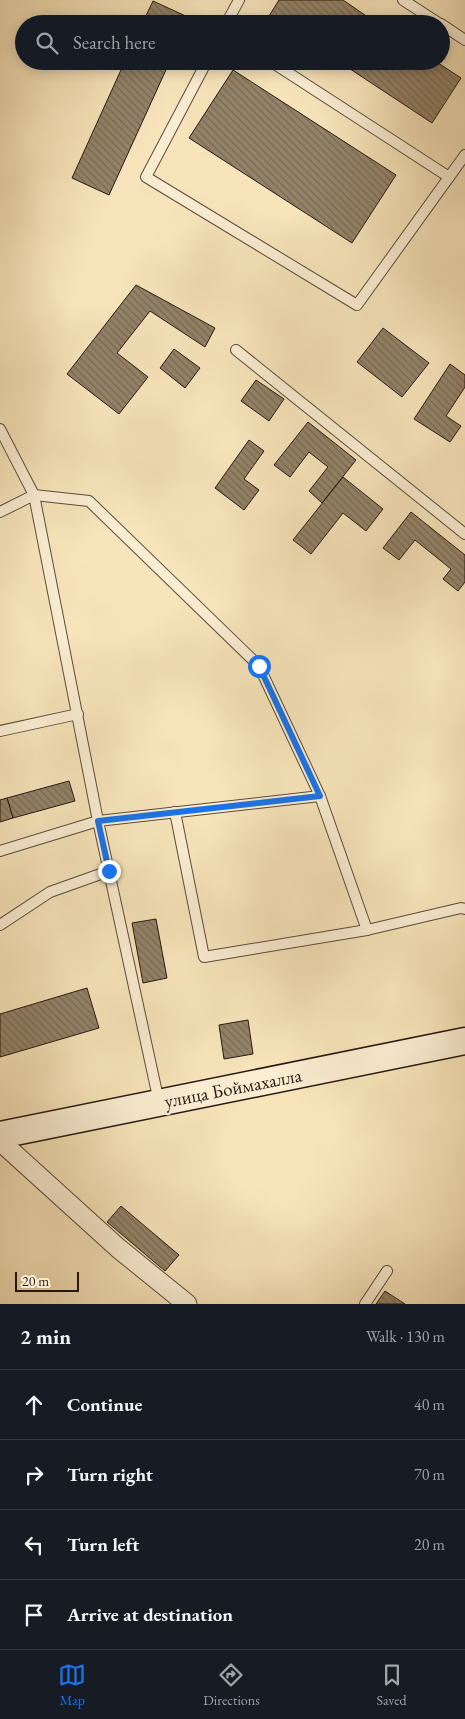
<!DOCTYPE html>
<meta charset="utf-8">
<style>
:root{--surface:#171b24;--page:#20242c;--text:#f1f3f6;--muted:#9ea1a6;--line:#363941;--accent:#1a73e8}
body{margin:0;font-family:"EB Garamond",serif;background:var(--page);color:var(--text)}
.scale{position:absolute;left:15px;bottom:12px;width:64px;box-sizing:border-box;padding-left:5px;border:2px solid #261a12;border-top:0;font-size:14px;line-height:18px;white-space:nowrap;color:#261a12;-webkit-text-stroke:4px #faedd2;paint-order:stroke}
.stop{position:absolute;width:15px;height:15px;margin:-11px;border:4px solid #1a73e8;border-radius:50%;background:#fff}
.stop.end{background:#1a73e8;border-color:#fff;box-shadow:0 1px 5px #0008}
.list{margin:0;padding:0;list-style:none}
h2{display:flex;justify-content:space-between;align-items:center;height:65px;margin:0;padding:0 20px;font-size:21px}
h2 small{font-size:16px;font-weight:400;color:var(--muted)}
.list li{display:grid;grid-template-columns:32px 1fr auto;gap:15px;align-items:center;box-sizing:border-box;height:70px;padding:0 20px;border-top:1px solid var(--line)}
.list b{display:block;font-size:19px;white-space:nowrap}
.list em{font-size:16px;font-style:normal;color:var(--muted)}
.icon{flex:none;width:28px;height:28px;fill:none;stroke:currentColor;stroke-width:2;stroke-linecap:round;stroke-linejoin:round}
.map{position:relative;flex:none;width:465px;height:1304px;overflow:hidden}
.search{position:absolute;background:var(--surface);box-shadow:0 2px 12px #0003;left:15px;right:15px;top:15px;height:55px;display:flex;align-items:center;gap:12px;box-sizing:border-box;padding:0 18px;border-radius:28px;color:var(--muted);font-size:19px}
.sheet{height:345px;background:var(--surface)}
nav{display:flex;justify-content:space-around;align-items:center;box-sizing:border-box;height:70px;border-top:1px solid var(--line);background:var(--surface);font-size:14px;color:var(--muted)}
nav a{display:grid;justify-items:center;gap:2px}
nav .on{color:var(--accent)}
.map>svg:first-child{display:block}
.building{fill:url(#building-back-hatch);stroke:#261a12}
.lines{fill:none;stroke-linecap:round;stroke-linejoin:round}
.service-casing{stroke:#5a4c3c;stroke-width:12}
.minor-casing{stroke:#5a4c3c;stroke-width:21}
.secondary-casing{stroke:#261a12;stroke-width:29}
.service{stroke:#faedd2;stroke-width:10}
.minor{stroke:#faedd2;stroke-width:19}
.secondary{stroke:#faedd2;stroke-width:26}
.route{stroke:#1a73e8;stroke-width:6}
.labels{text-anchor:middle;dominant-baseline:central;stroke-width:5;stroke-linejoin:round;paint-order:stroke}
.street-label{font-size:19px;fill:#261a12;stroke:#faedd2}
</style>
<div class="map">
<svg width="465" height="1304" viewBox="0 0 465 1304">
<defs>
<pattern id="building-back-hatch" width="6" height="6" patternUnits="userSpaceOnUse" patternTransform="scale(1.25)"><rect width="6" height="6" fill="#938369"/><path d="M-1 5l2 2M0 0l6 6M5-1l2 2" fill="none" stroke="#786a55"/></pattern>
</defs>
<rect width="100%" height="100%" fill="#f7e4ba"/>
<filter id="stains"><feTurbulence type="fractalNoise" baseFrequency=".004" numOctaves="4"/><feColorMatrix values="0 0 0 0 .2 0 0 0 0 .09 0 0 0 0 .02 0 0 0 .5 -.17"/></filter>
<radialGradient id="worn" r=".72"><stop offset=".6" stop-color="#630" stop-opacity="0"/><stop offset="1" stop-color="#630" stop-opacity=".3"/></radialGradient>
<g class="building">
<polygon points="279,0 343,0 378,24 281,24 269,16"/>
<polygon points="153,1 190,18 188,24 142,24"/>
<polygon points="125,61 170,61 109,195 72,178"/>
<polygon points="338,61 435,61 461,78 432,123"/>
<polygon points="233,70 396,175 352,243 189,138"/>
<polygon points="136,285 215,328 205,347 150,311 117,353 148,377 119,414 67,374"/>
<polygon points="383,328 429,363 402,397 357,362"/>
<polygon points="174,349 200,368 185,388 160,368"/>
<polygon points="450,364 465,375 465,387 446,416 461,426 450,442 414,419"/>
<polygon points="256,380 284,399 269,421 241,401"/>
<polygon points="308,422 356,460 322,503 309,491 328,467 309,452 290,477 274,465"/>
<polygon points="249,440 264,451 244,479 259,490 244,510 215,488"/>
<polygon points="343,477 383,509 366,531 343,513 311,554 293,540"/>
<polygon points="411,512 465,555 465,582 458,591 443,579 451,569 415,540 399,560 383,548"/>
<polygon points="69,781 75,801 13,818 7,798"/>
<polygon points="7,798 13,818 0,822 0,800"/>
<polygon points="156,919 167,978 143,983 132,923"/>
<polygon points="87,988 99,1028 0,1057 0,1014"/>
<polygon points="248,1020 253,1054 224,1059 219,1025"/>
<polygon points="121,1206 179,1255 165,1271 107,1222"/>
<polygon points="385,1291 405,1304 376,1304"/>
</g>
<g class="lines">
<defs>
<g id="service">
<polyline points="403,0 440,24"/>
<polyline points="226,24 239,0"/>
<polyline points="441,24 465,40"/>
<polyline points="207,61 146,177 357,305 465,155"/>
<polyline points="270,61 449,177"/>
<polyline points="236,350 465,534"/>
<polyline points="0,429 34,495 98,821 0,851"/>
<polyline points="0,512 34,495 89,501 259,666 320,796 367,930 204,957 175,812"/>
<polyline points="0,731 78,714"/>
<polyline points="0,925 50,892 109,871"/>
<polyline points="367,930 461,908 465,909"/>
<polyline points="159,1102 98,821 320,796"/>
<polyline points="365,1304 387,1271"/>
</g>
<polyline id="minor" points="0,1141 118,1248 187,1304"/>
<polyline id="secondary" points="0,1135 465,1041"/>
</defs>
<use href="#service" class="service-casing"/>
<use href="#minor" class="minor-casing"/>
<use href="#secondary" class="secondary-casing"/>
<use href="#service" class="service"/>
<use href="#minor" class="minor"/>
<use href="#secondary" class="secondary"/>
</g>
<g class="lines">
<polyline class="route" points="109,871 98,821 320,796 259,666"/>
</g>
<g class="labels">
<g class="street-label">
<text transform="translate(233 1088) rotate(-11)">улица Боймахалла</text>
</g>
</g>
<rect width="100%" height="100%" filter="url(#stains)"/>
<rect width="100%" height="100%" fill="url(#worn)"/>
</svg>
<div class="scale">20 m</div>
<div class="stop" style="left:259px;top:666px"></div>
<div class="stop end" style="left:109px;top:871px"></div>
<div class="search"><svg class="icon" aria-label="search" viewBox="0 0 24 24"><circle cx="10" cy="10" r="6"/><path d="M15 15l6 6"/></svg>Search here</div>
</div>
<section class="sheet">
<h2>2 min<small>Walk · 130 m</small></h2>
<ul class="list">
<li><svg class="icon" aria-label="ahead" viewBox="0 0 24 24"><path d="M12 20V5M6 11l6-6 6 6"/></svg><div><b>Continue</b></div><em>40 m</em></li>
<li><svg class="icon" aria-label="right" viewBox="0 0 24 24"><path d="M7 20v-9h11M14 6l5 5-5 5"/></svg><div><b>Turn right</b></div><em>70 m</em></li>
<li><svg class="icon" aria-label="left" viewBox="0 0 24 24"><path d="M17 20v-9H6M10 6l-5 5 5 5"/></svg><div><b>Turn left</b></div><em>20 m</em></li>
<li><svg class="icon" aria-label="arrive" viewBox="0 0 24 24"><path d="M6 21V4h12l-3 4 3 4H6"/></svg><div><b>Arrive at destination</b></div></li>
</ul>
</section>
<nav>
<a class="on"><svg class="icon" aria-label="map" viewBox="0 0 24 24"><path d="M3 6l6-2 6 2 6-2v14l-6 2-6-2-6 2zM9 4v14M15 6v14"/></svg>Map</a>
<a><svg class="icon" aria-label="directions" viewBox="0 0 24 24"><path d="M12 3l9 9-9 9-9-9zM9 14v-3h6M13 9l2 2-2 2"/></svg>Directions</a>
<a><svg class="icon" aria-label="saved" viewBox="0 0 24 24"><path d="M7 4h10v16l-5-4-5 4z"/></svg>Saved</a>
</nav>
